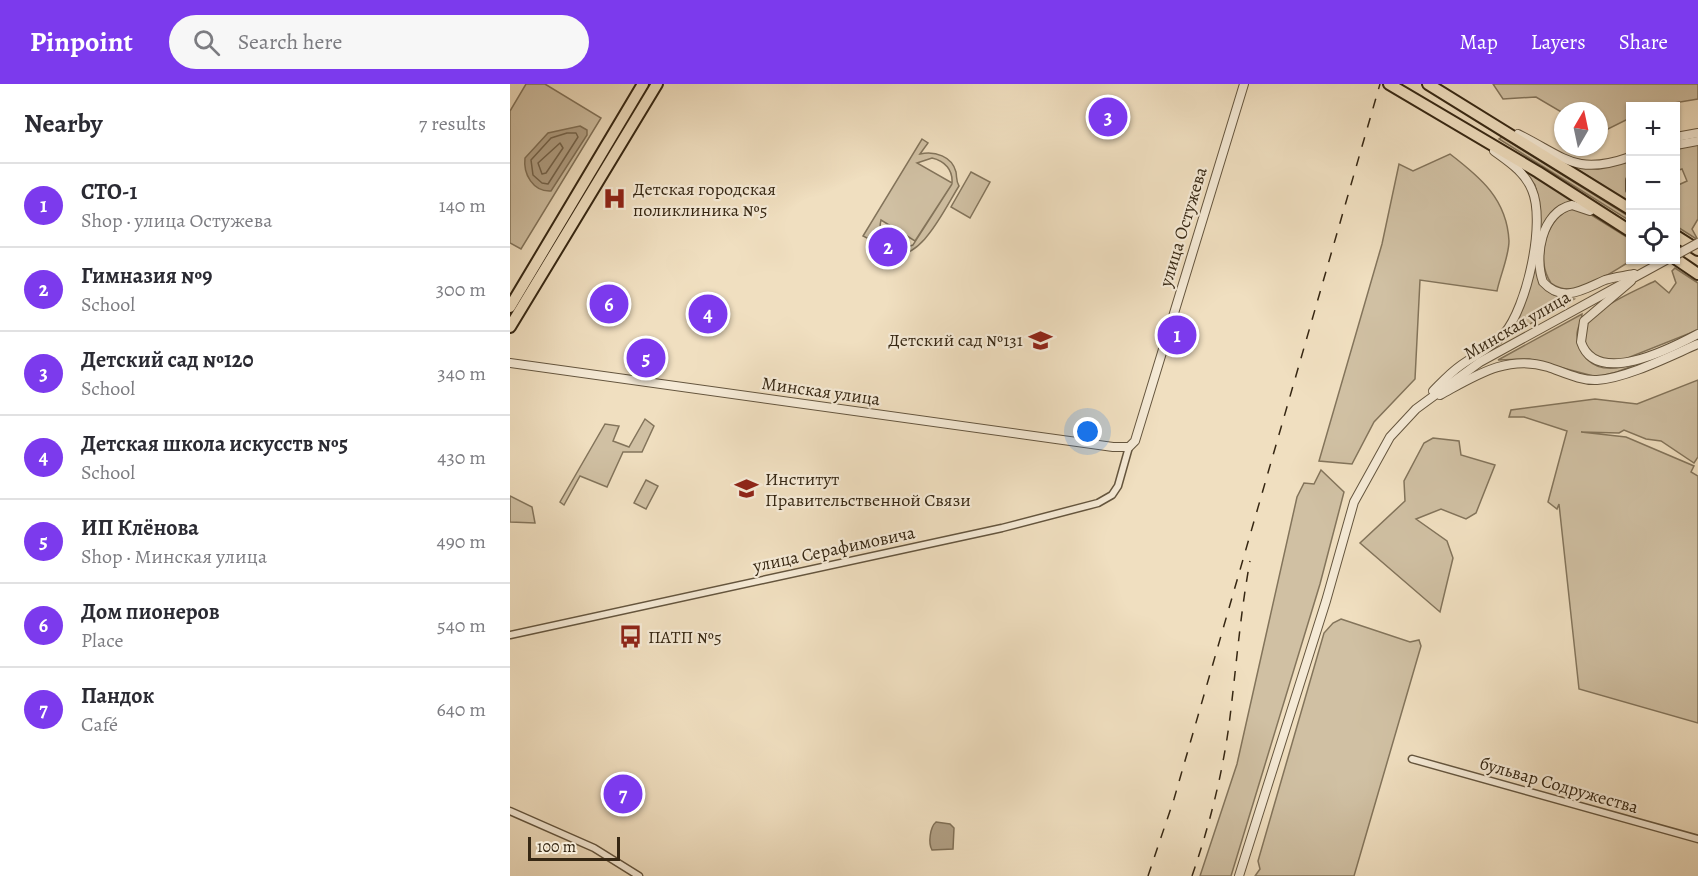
<!DOCTYPE html>
<meta charset="utf-8">
<style>
:root{--surface:#fff;--page:#f7f7f7;--text:#2b2b33;--muted:#7c7c81;--line:#e1e1e2;--accent:#7c3aed}
body{margin:0;font-family:Alegreya,serif;background:var(--page);color:var(--text)}
.controls{position:absolute;right:18px;top:18px;display:grid;overflow:hidden;border-radius:0px;box-shadow:0 2px 4px #0004}
.controls button{width:54px;height:54px;display:grid;place-items:center;padding:0;border:0;border-bottom:2px solid var(--line);background:var(--surface);color:var(--text);font:30px sans-serif}
.compass{position:absolute;left:1044px;top:18px;width:54px;height:54px;border-radius:50%;background:var(--surface);box-shadow:0 2px 4px #0004;rotate:9deg}
.scale{position:absolute;left:18px;bottom:15px;width:92px;box-sizing:border-box;padding-left:6px;border:3px solid #362713;border-top:0;font-size:16px;line-height:21px;white-space:nowrap;color:#362713;-webkit-text-stroke:4px #f5ead6;paint-order:stroke}
.you{position:absolute;left:578px;top:348px;width:21px;height:21px;margin:-15px;border:4px solid #fff;border-radius:50%;background:#1a73e8;box-shadow:0 0 0 9px #1a73e833}
.badge{display:grid;place-items:center;width:39px;height:39px;border-radius:50%;background:var(--accent);color:#fff;font-size:20px;font-weight:700}
.pin{position:absolute;translate:-50% -50%;border:3px solid #fff;box-shadow:0 2px 6px #0006}
.list{margin:0;padding:0;list-style:none}
h2{display:flex;justify-content:space-between;align-items:center;height:78px;margin:0;padding:0 24px;font-size:26px}
h2 small{font-size:20px;font-weight:400;color:var(--muted)}
.list li{display:grid;grid-template-columns:39px 1fr auto;gap:18px;align-items:center;box-sizing:border-box;height:84px;padding:0 24px;border-top:2px solid var(--line)}
.list b{display:block;font-size:22px;white-space:nowrap}
.list p{margin:0;font-size:20px;white-space:nowrap;color:var(--muted)}
.list em{font-size:20px;font-style:normal;color:var(--muted)}
.icon{flex:none;width:33px;height:33px;fill:none;stroke:currentColor;stroke-width:2;stroke-linecap:round;stroke-linejoin:round}
.map{position:relative;flex:none;width:1188px;height:792px;overflow:hidden}
header{display:flex;align-items:center;gap:36px;box-sizing:border-box;height:84px;padding:0 30px;background:var(--accent);color:#fff}
header strong{font-size:28px}
nav{display:flex;gap:33px;margin-inline-start:auto;font-size:21px}
.search{width:420px;height:54px;background:var(--page);display:flex;align-items:center;gap:15px;box-sizing:border-box;padding:0 21px;border-radius:33px;color:var(--muted);font-size:22px}
main{display:flex}
aside{flex:1;background:var(--surface)}
.map>svg:first-child{display:block}
.green{fill:#d0c0a3;stroke:#83745b;stroke-width:1.5;fill-rule:evenodd}
.water{fill:#b1a085;stroke:#807057;stroke-width:1.5}
.lines{fill:none;stroke-linecap:round;stroke-linejoin:round}
.shore{stroke:#74644c;stroke-width:1.5}
.minor-casing{stroke:#64553e;stroke-width:9}
.tertiary-casing{stroke:#64553e;stroke-width:10}
.primary-casing{stroke:#362713;stroke-width:14}
.minor{stroke:#f5ead6;stroke-width:6}
.tertiary{stroke:#f5ead6;stroke-width:8}
.primary{stroke:#f0dfc0;stroke-width:10}
.rail{stroke:#362713;stroke-width:1.5;stroke-dasharray:10 10;stroke-linecap:butt}
.tertiary-bridge-casing{stroke:#64553e;stroke-width:10;stroke-linecap:butt}
.tertiary-bridge{stroke:#f5ead6;stroke-width:8}
.labels{text-anchor:middle;dominant-baseline:central;stroke-width:4.5;stroke-linejoin:round;paint-order:stroke}
.poi-label{font-size:18px;fill:#362713;stroke:#f5ead6;text-anchor:start}
.street-label{font-size:18px;fill:#362713;stroke:#f5ead6}
</style>
<header>
<strong>Pinpoint</strong>
<div class="search"><svg class="icon" aria-label="search" viewBox="0 0 24 24"><circle cx="10" cy="10" r="6"/><path d="M15 15l6 6"/></svg>Search here</div>
<nav><a>Map</a><a>Layers</a><a>Share</a></nav>
</header>
<main>
<aside>
<h2>Nearby<small>7 results</small></h2>
<ul class="list">
<li><span class="badge">1</span><div><b>СТО-1</b><p>Shop · улица Остужева</p></div><em>140 m</em></li>
<li><span class="badge">2</span><div><b>Гимназия №9</b><p>School</p></div><em>300 m</em></li>
<li><span class="badge">3</span><div><b>Детский сад №120</b><p>School</p></div><em>340 m</em></li>
<li><span class="badge">4</span><div><b>Детская школа искусств №5</b><p>School</p></div><em>430 m</em></li>
<li><span class="badge">5</span><div><b>ИП Клёнова</b><p>Shop · Минская улица</p></div><em>490 m</em></li>
<li><span class="badge">6</span><div><b>Дом пионеров</b><p>Place</p></div><em>540 m</em></li>
<li><span class="badge">7</span><div><b>Пандок</b><p>Café</p></div><em>640 m</em></li>
</ul>
</aside>
<div class="map">
<svg width="1188" height="792" viewBox="0 0 1188 792">
<rect width="100%" height="100%" fill="#f0dfc0"/>
<filter id="stains"><feTurbulence type="fractalNoise" baseFrequency=".00333" numOctaves="4"/><feColorMatrix values="0 0 0 0 .2 0 0 0 0 .09 0 0 0 0 .02 0 0 0 .5 -.17"/></filter>
<radialGradient id="worn" r=".72"><stop offset=".6" stop-color="#630" stop-opacity="0"/><stop offset="1" stop-color="#630" stop-opacity=".3"/></radialGradient>
<g class="green">
<polygon points="16,0 35,0 91,34 11,165 0,159 0,27"/>
<polygon points="983,0 1188,0 1188,15 1146,22 1120,22 1120,34 1094,47 1089,46 1089,27 1053,29 1026,13 993,15"/>
<polygon points="992,53 1120,133 1120,137 989,55"/>
<path d="M412,55L418,59L410,70C425,67 442,72 446,88C447,94 446,97 449,102C436,122 410,181 380,169C371,165 366,156 364,147L359,155L353,152ZM422,74C435,77 443,86 442,99L407,79ZM442,100L403,161C384,169 366,157 371,136L405,157Z"/>
<polygon points="1188,60 1188,135 1182,145 1188,156 1166,142 1166,102 1177,97 1172,85 1166,87 1166,65"/>
<path d="M940,70C970,93 997,115 999,157C999,172 990,192 987,207L910,196L905,295L864,338L842,380L809,377L872,160L889,80L903,87Z"/>
<polygon points="1120,75 1116,106 1120,119 1062,82 1088,85"/>
<path d="M1008,80L1068,118C1020,118 1032,173 1035,205L1044,211L1064,215L995,254L1012,225L1030,128L1025,101Z"/>
<polygon points="461,88 480,98 460,134 441,123"/>
<path d="M1063,124L1075,127L1120,155V169L1118,170L1119,178C1098,190 1064,217 1041,199C1025,176 1035,133 1063,124Z"/>
<path d="M1165,184L1188,199V246L1110,277L1088,275C1084,271 1077,266 1075,261C1061,231 1126,207 1145,197L1159,209L1166,199L1162,187Z"/>
<path d="M1072,230C1072,237 1067,243 1067,251C1067,260 1071,270 1078,276C1107,305 1172,249 1188,256L1107,288L1087,293L1019,275L988,276Z"/>
<polygon points="1188,296 1188,373 1184,379 1151,357 1136,355 1114,346 1109,349 1071,348 1116,353 1184,382 1181,388 1188,392 1188,639 1069,605 1049,420 1047,425 1038,418 1057,347 1014,333 999,333 1001,326 1085,315 1127,320"/>
<polygon points="135,335 144,342 132,368 113,368 97,403 70,392 54,421 50,418 95,340 109,342 103,357 119,363"/>
<polygon points="923,354 949,357 951,371 985,381 966,429 956,435 931,425 906,435 937,457 943,474 930,528 850,459 895,417 894,397 914,359"/>
<polygon points="811,386 834,408 810,500 721,792 690,792 727,680 787,413 794,399 804,400"/>
<polygon points="136,396 148,402 136,425 124,419"/>
<polygon points="0,412 22,423 25,439 0,438"/>
<polygon points="831,535 900,558 909,556 911,562 844,792 745,792 750,785 748,777 814,549 823,539"/>
</g>
<g class="water">
<path d="M70,42L77,46V51L41,107C23,108 13,90 15,74L38,49Z"/>
<path d="M426,738L440,740L444,744L443,765L422,766C418,759 420,743 426,738Z"/>
</g>
<g class="lines">
<g class="shore">
<polygon points="57,49 66,49 68,53 38,100 32,99 23,91 21,76 41,54"/>
<polygon points="50,59 53,64 36,89 32,90 28,79"/>
</g>
<defs>
<g id="minor">
<polyline points="0,551 492,444 588,419 602,411 608,402 619,363"/>
<polyline points="902,675 1188,755"/>
<polyline points="0,727 84,764 129,792"/>
</g>
<g id="tertiary">
<path d="M1008,50C1056,74 1066,92 1120,73"/>
<polyline points="1166,53 1188,49"/>
<polyline points="1166,61 1188,57"/>
<polyline points="1120,96 1120,106"/>
<path d="M1080,127L1062,121C1031,128 1024,173 1033,198C1053,220 1074,205 1095,196C1104,193 1115,192 1124,190"/>
<path d="M1121,197L1074,237L1071,258C1086,303 1160,265 1188,250"/>
<polyline points="0,279 603,363 619,363 625,357 734,0"/>
<path d="M923,307C932,298 940,289 950,282C965,271 982,264 994,250C1017,223 1036,138 1022,106C1015,88 999,78 984,67"/>
<path d="M930,311C965,292 997,270 1038,283C1053,288 1071,297 1087,296C1117,294 1160,272 1188,260"/>
<polyline points="729,792 816,517 844,418 880,353 906,325 970,278 1156,176"/>
</g>
<g id="primary">
<polyline points="879,0 1028,88 1120,147"/>
<polyline points="918,0 1120,125"/>
<polyline points="1166,152 1188,166"/>
<polyline points="1166,175 1188,190"/>
<polyline points="0,223 133,0"/>
<polyline points="0,243 147,0"/>
</g>
</defs>
<use href="#minor" class="minor-casing"/>
<use href="#tertiary" class="tertiary-casing"/>
<use href="#primary" class="primary-casing"/>
<use href="#minor" class="minor"/>
<use href="#tertiary" class="tertiary"/>
<use href="#primary" class="primary"/>
<g class="rail">
<polyline points="638,792 664,715 870,0"/>
<path d="M682,792C699,743 712,692 719,641C726,586 730,531 740,477"/>
</g>
<defs>
<polyline id="tertiary-bridge" points="1166,171 1188,159"/>
</defs>
<use href="#tertiary-bridge" class="tertiary-bridge-casing"/>
<use href="#tertiary-bridge" class="tertiary-bridge"/>
</g>
<defs>
<symbol id="hospital-bare" viewBox="-9 -9 18 18"><path d="M-5-5h3v3.5h4V-5h3V5h-3V1.5h-4V5h-3Z" fill="#8f2418" stroke="#f5ead6" stroke-width="2.5" paint-order="stroke"/></symbol>
<symbol id="school-bare" viewBox="-9 -9 18 18"><path d="M0-5L7-2L0 1L-7-2ZM-4 1L0 2.5L4 1V4Q0 6-4 4Z" fill="#8f2418" stroke="#f5ead6" stroke-width="2.5" paint-order="stroke"/></symbol>
<symbol id="university-bare" viewBox="-9 -9 18 18"><path d="M0-5L7-2L0 1L-7-2ZM-4 1L0 2.5L4 1V4Q0 6-4 4Z" fill="#8f2418" stroke="#f5ead6" stroke-width="2.5" paint-order="stroke"/></symbol>
<symbol id="bus-bare" viewBox="-9 -9 18 18"><path d="M-5-6H5V4H4V6H2V4H-2V6H-4V4H-5ZM-3.5-4V0h7V-4ZM-3.5 1.2v1.5H-2V1.2ZM2 1.2v1.5H3.5V1.2Z" fill="#8f2418" stroke="#f5ead6" stroke-width="2.5" paint-order="stroke"/></symbol>
</defs>
<g fill-rule="evenodd">
<use href="#hospital-bare" x="88" y="98" width="33" height="33"/>
<use href="#school-bare" x="514" y="240" width="33" height="33"/>
<use href="#university-bare" x="220" y="388" width="33" height="33"/>
<use href="#bus-bare" x="104" y="536" width="33" height="33"/>
</g>
<g class="labels">
<g class="poi-label">
<text x="123" y="105">Детская городская<tspan x="123" dy="21">поликлиника №5</tspan></text>
<text x="513" y="256" text-anchor="end">Детский сад №131</text>
<text x="255" y="395">Институт<tspan x="255" dy="21">Правительственной Связи</tspan></text>
<text x="138" y="553">ПАТП №5</text>
</g>
<g class="street-label">
<text transform="translate(673 143) rotate(-73)">улица Остужева</text>
<text transform="translate(1007 241) rotate(-30)">Минская улица</text>
<text transform="translate(311 307) rotate(8)">Минская улица</text>
<text transform="translate(324 465) rotate(-12)">улица Серафимовича</text>
<text transform="translate(1049 701) rotate(16)">бульвар Содружества</text>
</g>
</g>
<rect width="100%" height="100%" filter="url(#stains)"/>
<rect width="100%" height="100%" fill="url(#worn)"/>
</svg>
<div class="controls">
<button>+</button>
<button>−</button>
<button><svg class="icon" aria-label="locate" viewBox="0 0 24 24"><circle cx="12" cy="12" r="6"/><path d="M12 2v4M12 18v4M2 12h4M18 12h4"/></svg></button>
</div>
<svg class="compass" viewBox="-18 -18 36 36"><path d="M0-13l5 13h-10z" fill="#e53935"/><path d="M0 13l5-13h-10z" fill="#7c7c81"/></svg>
<div class="scale">100 m</div>
<div class="you"></div>
<div class="pin badge" style="left:667px;top:251px">1</div>
<div class="pin badge" style="left:378px;top:163px">2</div>
<div class="pin badge" style="left:598px;top:33px">3</div>
<div class="pin badge" style="left:198px;top:230px">4</div>
<div class="pin badge" style="left:136px;top:274px">5</div>
<div class="pin badge" style="left:99px;top:220px">6</div>
<div class="pin badge" style="left:113px;top:710px">7</div>
</div>
</main>
